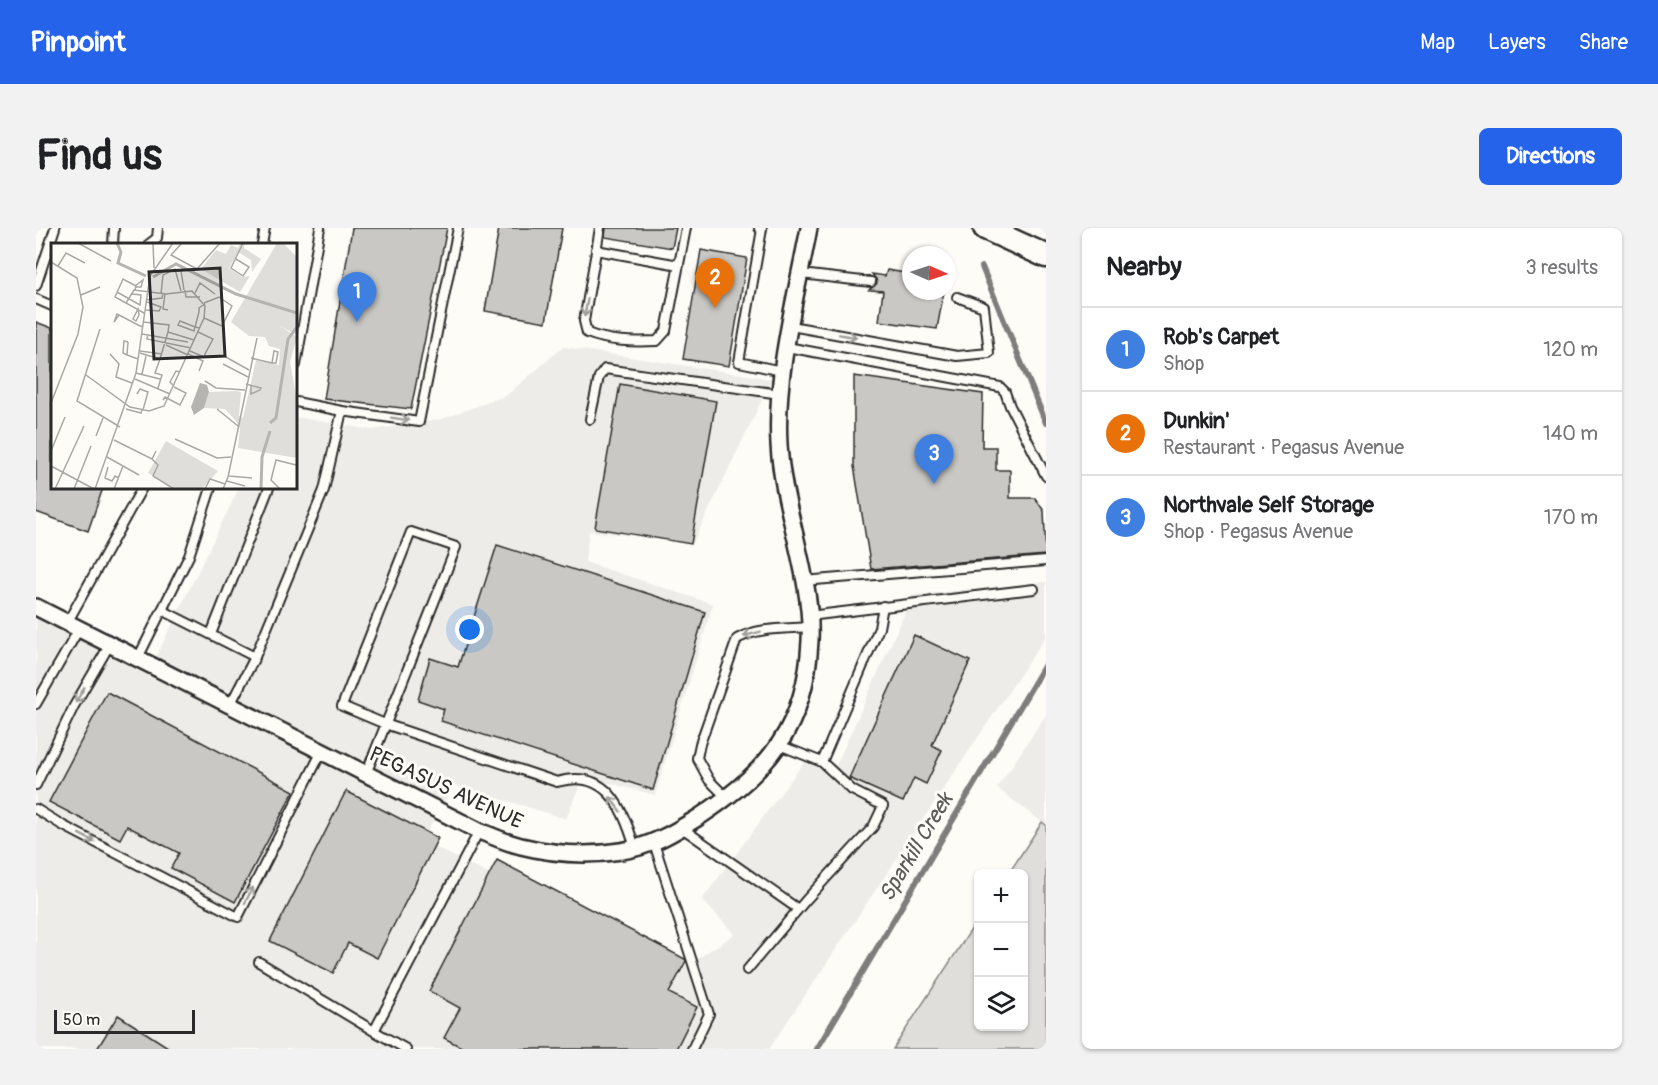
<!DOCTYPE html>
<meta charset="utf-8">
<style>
:root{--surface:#fff;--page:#f2f2f2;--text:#202124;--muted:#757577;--line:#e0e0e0;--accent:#2563eb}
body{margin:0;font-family:Pangolin,sans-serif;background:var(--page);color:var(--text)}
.controls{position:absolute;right:18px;bottom:18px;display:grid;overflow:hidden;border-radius:9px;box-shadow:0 2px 4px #0004}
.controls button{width:54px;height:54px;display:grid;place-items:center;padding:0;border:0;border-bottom:2px solid var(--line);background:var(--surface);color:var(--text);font:30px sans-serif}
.compass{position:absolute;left:866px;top:18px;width:54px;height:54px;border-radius:50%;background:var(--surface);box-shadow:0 2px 4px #0004;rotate:93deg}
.scale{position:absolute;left:18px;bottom:15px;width:141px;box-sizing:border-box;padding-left:6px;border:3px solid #2b2b2b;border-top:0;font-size:16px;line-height:21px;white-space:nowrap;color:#2b2b2b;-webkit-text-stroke:4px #fdfcf7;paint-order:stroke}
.you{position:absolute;left:434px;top:402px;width:21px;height:21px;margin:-15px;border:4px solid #fff;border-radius:50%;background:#1a73e8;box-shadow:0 0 0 9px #1a73e833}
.badge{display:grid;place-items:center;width:39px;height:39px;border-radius:50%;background:var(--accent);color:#fff;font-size:20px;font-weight:700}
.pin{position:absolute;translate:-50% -50px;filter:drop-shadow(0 2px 3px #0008)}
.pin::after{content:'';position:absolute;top:32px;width:21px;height:18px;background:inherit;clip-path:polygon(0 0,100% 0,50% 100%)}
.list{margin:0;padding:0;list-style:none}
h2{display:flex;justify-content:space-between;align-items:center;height:78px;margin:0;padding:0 24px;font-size:26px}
h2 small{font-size:20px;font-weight:400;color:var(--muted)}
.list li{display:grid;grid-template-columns:39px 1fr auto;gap:18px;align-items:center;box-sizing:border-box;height:84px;padding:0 24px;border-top:2px solid var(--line)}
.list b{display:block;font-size:22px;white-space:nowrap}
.list p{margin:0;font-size:20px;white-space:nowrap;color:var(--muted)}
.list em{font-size:20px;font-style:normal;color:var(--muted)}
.icon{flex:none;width:33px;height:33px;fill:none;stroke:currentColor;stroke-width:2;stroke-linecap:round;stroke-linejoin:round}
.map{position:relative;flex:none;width:1010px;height:821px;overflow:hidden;border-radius:9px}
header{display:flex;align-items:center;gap:36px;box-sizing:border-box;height:84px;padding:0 30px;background:var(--accent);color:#fff}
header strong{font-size:28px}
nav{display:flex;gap:33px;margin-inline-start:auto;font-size:21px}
.intro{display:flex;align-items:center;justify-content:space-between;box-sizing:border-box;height:144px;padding:0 36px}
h1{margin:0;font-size:42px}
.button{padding:15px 27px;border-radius:9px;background:var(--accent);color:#fff;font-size:21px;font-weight:700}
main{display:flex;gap:36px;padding:0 36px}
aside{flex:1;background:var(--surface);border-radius:9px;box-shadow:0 2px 4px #0004}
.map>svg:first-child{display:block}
.built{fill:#edece8}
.green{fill:#dfdeda;stroke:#858482;stroke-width:1.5}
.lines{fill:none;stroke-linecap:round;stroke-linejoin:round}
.stream{stroke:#7e7d7b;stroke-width:6}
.building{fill:#c9c8c4;stroke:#2b2b2b;stroke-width:1.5}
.service-casing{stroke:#2b2b2b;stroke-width:12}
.minor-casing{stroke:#2b2b2b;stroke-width:20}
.primary-casing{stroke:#2b2b2b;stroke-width:27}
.service{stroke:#fdfcf7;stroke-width:8}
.minor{stroke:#fdfcf7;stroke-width:15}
.primary{stroke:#fdfcf7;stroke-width:22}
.oneway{stroke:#9e9e9b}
.labels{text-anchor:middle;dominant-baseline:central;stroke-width:6;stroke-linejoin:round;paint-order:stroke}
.street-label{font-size:21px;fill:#2b2b2b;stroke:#fdfcf7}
.water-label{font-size:22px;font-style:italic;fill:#5b5b5a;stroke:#fdfcf7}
.inset-river{fill:none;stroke:#b5b4b1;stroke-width:3}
.inset-road{fill:none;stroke:#a9a8a5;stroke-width:1.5}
.view{fill:#2b2b2b;fill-opacity:0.15;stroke:#2b2b2b;stroke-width:3}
.inset-edge{fill:none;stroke:#2b2b2b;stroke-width:3}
</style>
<header>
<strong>Pinpoint</strong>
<nav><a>Map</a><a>Layers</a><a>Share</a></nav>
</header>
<div class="intro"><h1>Find us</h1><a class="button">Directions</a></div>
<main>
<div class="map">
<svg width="1010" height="821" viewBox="0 0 1010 821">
<rect width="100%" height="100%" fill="#fdfcf7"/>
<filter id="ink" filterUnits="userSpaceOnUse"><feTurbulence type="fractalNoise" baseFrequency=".0167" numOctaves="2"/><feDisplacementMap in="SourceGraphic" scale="12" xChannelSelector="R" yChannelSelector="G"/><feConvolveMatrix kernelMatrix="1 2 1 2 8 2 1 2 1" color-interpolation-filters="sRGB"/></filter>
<g filter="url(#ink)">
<g class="built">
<polygon points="527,119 736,151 657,315 553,303 549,334 677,376 619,567 547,548 530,591 419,557 386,612 641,744 699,706 666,672 771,530 798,542 877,367 1010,354 1010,408 733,821 0,821 0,372 118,433 203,260 260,260 260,189 336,202 406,191 471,167"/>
<polygon points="1010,487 1010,597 961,560"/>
</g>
<polygon class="green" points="1006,594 1010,597 1010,821 857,821 942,691 942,798 987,798 987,646 973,645"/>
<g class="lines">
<g class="stream">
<polyline points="946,39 1010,195"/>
<polyline points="781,821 1010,435"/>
</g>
</g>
<g class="building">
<polygon points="316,0 411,0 375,181 288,171"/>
<polygon points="463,0 526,0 510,94 449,83"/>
<polygon points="570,0 640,0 636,20 569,9"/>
<polygon points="665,22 711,30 693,138 647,131"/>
<polygon points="851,42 875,46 875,63 908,63 901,101 843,93 847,63 833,62 841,55 840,51 836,46 849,48"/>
<polygon points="0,94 16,100 16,260 67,260 52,303 0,284"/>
<polygon points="818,148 947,166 946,219 960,219 960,242 974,242 974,270 999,270 1008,283 1010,327 835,341 818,238"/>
<polygon points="584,156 680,173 655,316 559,300"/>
<polygon points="461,317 669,384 617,562 405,493 408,481 382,472 394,430 422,439"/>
<polygon points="878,407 934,433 896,517 906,522 890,556 878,550 867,574 813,550"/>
<polygon points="71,464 258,563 199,674 135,640 143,625 91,598 84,611 13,574"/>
<polygon points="310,563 402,610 341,730 312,715 297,745 234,713"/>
<polygon points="461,632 649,731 650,733 633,765 661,779 640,821 429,821 408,810 424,780 393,763"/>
<polygon points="82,787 135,821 61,821"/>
</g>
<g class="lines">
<defs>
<g id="service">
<path d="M564,0L548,93L551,105C574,114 597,114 621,113L630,103L650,0"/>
<polyline points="723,0 726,1 703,134 746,143"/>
<polyline points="77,16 78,0"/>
<polyline points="113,16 121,10 122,0"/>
<polyline points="226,16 229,0"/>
<polyline points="560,22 643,37"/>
<polyline points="765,46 835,54"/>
<polyline points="0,58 19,0"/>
<polyline points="0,71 16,78"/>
<polyline points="755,98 921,128 953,125 948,79 921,69"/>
<polyline points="751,119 964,159 969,164 974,178 1010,248"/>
<polyline points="260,137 284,0"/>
<polyline points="306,183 383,194 422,0"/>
<polyline points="554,191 563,149 569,141 744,166"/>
<polyline points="767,353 1010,333"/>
<polyline points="126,382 219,429"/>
<polyline points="773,388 998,361"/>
<polyline points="31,395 106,260"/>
<polyline points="175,406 233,260"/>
<polyline points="102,430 153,328 175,260"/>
<polyline points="0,476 43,401"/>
<polyline points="194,477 219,429 288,262 306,183 260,174"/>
<polyline points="786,534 843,400 847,378"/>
<path d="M330,546L420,319L375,304L306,478L349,496L521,554C570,540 587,579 599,620"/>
<polyline points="0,557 38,478 74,416"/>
<path d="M691,570L673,552L661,530L664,516L701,411C723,399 749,401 774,399"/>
<polyline points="0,581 26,597 202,689 286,523"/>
<polyline points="646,600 762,681"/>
<polyline points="618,615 673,786 656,821"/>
<polyline points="223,734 338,803"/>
<polyline points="711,742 770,672 837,599 847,578 816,562 786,534 743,517"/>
<polyline points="370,821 338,803 443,603"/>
</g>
<path id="minor" d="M0,379L443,603C457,608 471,615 485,618C517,626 553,628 585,623C614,619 639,604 663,589C733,543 770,498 774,413C777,349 746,280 743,216C739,145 760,69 773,0"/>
<polyline id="primary" points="949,0 1010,28"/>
</defs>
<use href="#service" class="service-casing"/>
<use href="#minor" class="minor-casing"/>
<use href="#primary" class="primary-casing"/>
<use href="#service" class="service"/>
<use href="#minor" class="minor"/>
<use href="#primary" class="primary"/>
</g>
<defs><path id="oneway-shaft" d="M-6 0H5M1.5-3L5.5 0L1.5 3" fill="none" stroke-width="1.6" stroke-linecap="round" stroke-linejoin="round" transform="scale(1.5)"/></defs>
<g class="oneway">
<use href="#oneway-shaft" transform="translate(550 80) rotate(100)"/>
<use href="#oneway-shaft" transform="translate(812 108) rotate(10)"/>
<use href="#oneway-shaft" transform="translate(364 191) rotate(9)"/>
<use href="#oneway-shaft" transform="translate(716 406) rotate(165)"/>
<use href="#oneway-shaft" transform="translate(44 467) rotate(120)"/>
<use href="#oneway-shaft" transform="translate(579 576) rotate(-126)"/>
<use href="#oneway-shaft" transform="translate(51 610) rotate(27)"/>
<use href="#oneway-shaft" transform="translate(213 667) rotate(-63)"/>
</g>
</g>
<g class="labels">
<g class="street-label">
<text transform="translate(410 560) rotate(25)">PEGASUS AVENUE</text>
</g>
<g class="water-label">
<text transform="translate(880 619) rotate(-59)">Sparkill Creek</text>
</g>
</g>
<g transform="translate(15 15)">
<rect width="246" height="246" fill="#fdfcf7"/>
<path d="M189,0H194L193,5L210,16L201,29L200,17L187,9L178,25L191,34L199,33L189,49L150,26L165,7L175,11L180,2L187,5ZM226,0H232L246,14V92L229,83L246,94L239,119L246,158V215L187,205L189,186L185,178L174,166L153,165L158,149L186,148L190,149L188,173L192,175L205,117L228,122L229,106L218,103L214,94L198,93L180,79ZM115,198L167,228L151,246H125L97,230Z" fill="#dfdeda"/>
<path d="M149,140L156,142L158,149L153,165L143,172L140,164Z" fill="#b5b4b1"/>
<path class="inset-river" d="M66,0L70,9L67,20L95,33M102,34L125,21L185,51L246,70M219,180L225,175L237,96L246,84M210,246L211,214L219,188"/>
<path class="inset-road" d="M27,0L60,18M102,0L103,25M131,0L120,12L146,26L169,0M185,16L198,24L192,33L180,25L192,0M0,19L26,35L32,64L27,91L0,160M7,23L15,10L34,20M130,28L133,47M84,43L92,37L90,44H85M134,47L135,54H149M66,49L89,62L90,52L81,51M144,50L149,40L164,51M110,51L112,32L124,26L130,48M114,51L112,66L117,67M30,52L49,44M95,57L111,55L112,51M75,60L64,54L72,36L85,43L84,47M87,66L88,72L85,78L82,76ZM95,67L108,68L110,64L96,59M68,72L63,79L66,71L70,73L87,82L92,84M153,75L171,83L181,63L168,54L153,60M93,79L118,82L117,89M149,85L144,84L129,78L127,82L143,88L144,84L148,69V65L154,61M49,86L26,158L69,184M91,91L137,99M97,91L96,96L140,105M77,99L76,112L87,116M115,102L137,112M89,108L111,111M139,108L153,114L154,111L162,96L147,89M223,108L227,109L225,120H221ZM89,110L109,116L104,130L111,132L107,145M59,111L68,121L65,134L81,140M137,111L152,118L148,128M76,112L72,110L73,98L77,99M173,113L198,127M200,115L221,120M109,116L117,89L143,97M172,121L197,134M85,130L109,136M91,131L95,113M35,132L79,164L98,168L113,163L153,75L154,63L141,48L115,51L83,47L75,60L93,70M84,136L119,151M154,138L165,145L194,147M195,141L210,145L209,147L200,151V142M123,143L119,139L125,128L129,129M86,151L89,146L97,149L92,167M112,157L114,154L129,162L135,150L123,144M75,166L90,170L91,167M166,166L187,183M45,193L52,175M124,196L166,215L180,214M63,197L101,216L105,208M0,208L14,174M56,214L88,232M101,216L107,222L102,233L123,246M0,223L43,246M57,224L54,235L61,238L64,233L68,235M178,233L201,235M176,238L194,243M4,246L33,183M23,246L40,203M44,246L85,130L99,33L122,0M63,246L72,223M154,246L159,236L174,241M172,246L177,234L206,95M229,246L220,237L225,217L245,222"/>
<path class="view" d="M169,25L174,113L103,116L98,29Z"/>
<rect width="246" height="246" class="inset-edge"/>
</g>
</svg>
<div class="controls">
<button>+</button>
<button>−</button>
<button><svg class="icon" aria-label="layers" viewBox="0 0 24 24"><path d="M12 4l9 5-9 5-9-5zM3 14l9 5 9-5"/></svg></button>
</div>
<svg class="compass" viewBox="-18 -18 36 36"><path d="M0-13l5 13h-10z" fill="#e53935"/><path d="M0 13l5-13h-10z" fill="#757577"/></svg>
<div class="scale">50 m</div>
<div class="you"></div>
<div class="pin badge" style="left:321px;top:94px;background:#3f7fe0">1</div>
<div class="pin badge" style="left:679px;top:80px;background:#e8710a">2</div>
<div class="pin badge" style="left:898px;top:256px;background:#3f7fe0">3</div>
</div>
<aside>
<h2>Nearby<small>3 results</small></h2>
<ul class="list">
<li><span class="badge" style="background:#3f7fe0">1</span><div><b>Rob's Carpet</b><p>Shop</p></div><em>120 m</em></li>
<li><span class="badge" style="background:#e8710a">2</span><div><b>Dunkin'</b><p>Restaurant · Pegasus Avenue</p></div><em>140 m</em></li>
<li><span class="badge" style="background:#3f7fe0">3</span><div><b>Northvale Self Storage</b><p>Shop · Pegasus Avenue</p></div><em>170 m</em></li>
</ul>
</aside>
</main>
